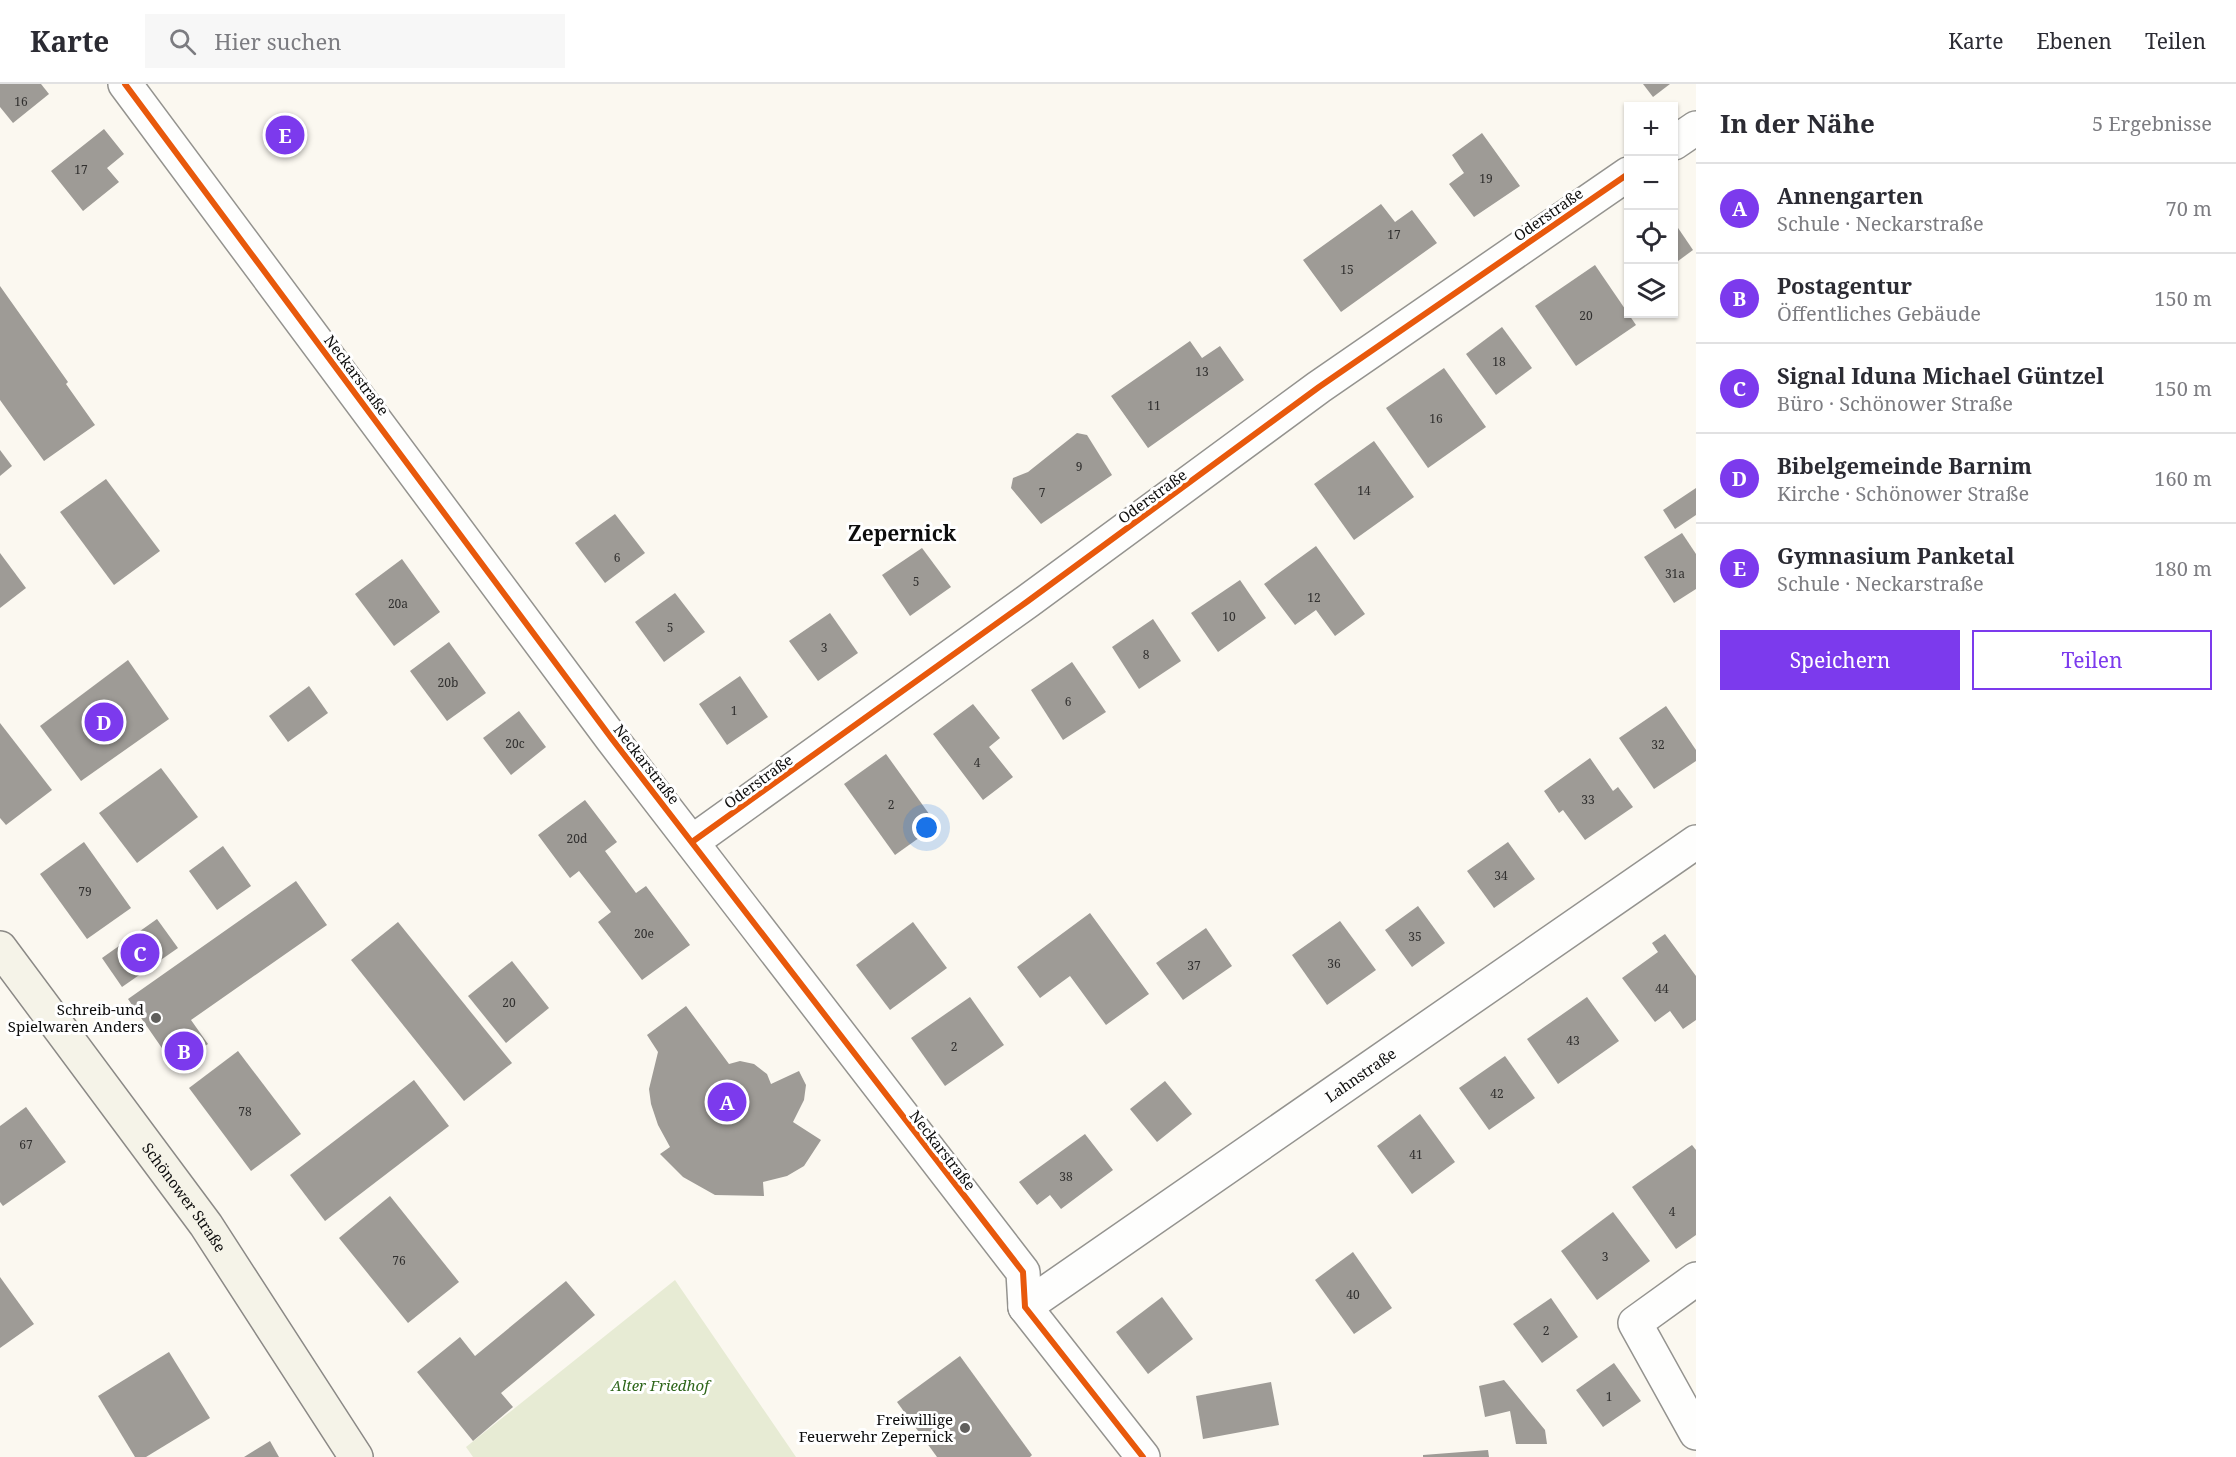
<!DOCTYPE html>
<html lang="de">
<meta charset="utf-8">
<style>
:root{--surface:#fff;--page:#f7f7f7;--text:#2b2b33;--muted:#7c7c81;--line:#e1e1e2;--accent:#7c3aed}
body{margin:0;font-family:"Noto Serif",serif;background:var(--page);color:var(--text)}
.controls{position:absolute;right:18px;top:18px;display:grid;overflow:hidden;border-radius:0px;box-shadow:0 2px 4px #0004}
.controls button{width:54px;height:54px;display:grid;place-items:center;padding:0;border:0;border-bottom:2px solid var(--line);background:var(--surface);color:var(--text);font:30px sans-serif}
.you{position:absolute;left:927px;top:744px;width:21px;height:21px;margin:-15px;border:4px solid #fff;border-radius:50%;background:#1a73e8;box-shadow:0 0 0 9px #1a73e833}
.badge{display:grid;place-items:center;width:39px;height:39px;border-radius:50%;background:var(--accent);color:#fff;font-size:20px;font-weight:700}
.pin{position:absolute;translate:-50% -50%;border:3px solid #fff;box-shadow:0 2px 6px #0006}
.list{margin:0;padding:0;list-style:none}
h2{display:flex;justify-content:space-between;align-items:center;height:78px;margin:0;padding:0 24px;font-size:26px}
h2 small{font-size:20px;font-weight:400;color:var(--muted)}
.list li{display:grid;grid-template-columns:39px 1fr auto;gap:18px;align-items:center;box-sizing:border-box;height:90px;padding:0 24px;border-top:2px solid var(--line)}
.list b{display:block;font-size:22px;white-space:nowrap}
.list p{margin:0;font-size:20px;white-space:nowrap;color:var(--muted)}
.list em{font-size:20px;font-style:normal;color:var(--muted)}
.actions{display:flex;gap:12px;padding:18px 24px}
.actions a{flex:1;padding:14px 0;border:2px solid var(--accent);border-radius:0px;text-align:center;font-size:21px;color:var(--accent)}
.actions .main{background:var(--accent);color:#fff}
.icon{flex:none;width:33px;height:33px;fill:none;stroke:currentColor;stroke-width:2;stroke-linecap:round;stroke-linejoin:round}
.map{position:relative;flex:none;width:1696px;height:1373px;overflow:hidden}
header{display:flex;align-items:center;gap:36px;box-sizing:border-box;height:84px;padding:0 30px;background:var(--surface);border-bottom:2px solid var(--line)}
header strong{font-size:28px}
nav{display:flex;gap:33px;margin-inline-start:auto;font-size:21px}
.search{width:420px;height:54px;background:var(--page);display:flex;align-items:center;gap:15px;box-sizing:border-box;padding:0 21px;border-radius:0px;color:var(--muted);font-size:22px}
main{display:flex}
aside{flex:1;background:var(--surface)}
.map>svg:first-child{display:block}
.cemetery{fill:#e7ebd4}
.building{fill:#9e9b96}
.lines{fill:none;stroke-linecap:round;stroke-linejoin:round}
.street-casing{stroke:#94938f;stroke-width:36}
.secondary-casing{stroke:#8b8986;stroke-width:36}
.street{stroke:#fefefd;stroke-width:33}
.secondary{stroke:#f5f3e8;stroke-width:33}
.cycleway-casing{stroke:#fff;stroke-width:10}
.cycleway{stroke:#e8590c;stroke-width:6}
.poi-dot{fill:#605f5c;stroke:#fff;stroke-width:2}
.labels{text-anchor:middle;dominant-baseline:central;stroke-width:6;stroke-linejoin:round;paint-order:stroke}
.number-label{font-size:12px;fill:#31302f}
.street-label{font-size:15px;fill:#0d0d0d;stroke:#fff}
.poi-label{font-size:15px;fill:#0d0d0d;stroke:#fff;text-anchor:end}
.park-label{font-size:15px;font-style:italic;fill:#2e661b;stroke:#fff}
.district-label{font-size:21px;font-weight:bold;fill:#0d0d0d;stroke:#fff}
</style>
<header>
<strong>Karte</strong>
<div class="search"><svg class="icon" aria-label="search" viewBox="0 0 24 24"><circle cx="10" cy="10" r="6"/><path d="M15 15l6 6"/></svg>Hier suchen</div>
<nav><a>Karte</a><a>Ebenen</a><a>Teilen</a></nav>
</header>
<main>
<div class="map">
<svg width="1696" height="1373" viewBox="0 0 1696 1373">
<rect width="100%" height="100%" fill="#fbf8f0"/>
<polygon class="cemetery" points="675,1196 796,1373 473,1373 466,1363"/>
<g class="building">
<polygon points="0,0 41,0 49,10 13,39 0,23"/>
<polygon points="1643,0 1670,0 1653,13"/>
<polygon points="104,45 124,70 107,84 119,98 83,127 51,87"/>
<polygon points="1482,49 1520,102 1474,133 1449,100 1464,89 1452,71"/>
<polygon points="1381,120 1395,138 1412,126 1437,159 1341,228 1303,176"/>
<polygon points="1674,138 1693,166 1674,180"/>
<polygon points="1595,181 1636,241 1576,282 1535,222"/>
<polygon points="0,202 68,298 66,300 95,341 44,377 0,316"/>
<polygon points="1502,243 1532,284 1496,311 1466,270"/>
<polygon points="1190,257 1202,274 1220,262 1244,296 1148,364 1111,312"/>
<polygon points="1444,284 1486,343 1428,384 1386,324"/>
<polygon points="1077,349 1087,351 1112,391 1041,440 1011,404 1013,394 1028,388"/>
<polygon points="1374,357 1414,413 1354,456 1314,400"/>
<polygon points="0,366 12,382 0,392"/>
<polygon points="106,395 160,467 114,501 60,428"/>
<polygon points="1696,404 1696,431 1675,445 1663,426"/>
<polygon points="615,430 645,469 605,499 575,459"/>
<polygon points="1682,449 1696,470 1696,505 1674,519 1644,473"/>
<polygon points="1316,462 1365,530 1335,552 1316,526 1295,541 1264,500"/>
<polygon points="922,464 951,503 910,532 882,491"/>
<polygon points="0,469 26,504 0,524"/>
<polygon points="402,475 440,528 394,562 355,510"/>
<polygon points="1240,496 1266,534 1218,568 1191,529"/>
<polygon points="675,509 705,548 664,578 635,538"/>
<polygon points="830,529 858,569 818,597 789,557"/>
<polygon points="1153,535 1181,577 1139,605 1112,563"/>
<polygon points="449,558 486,609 447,637 410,587"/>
<polygon points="128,576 169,635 81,697 40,642"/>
<polygon points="1072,578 1106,628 1063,656 1031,606"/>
<polygon points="740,592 768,633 727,661 699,620"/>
<polygon points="309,602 328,629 288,658 269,632"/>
<polygon points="973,620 1000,654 989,663 1013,693 983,716 933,650"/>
<polygon points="1666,622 1696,666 1696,677 1654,705 1619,654"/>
<polygon points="519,627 546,663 511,691 483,654"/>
<polygon points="0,639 52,706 6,741 0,734"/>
<polygon points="886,670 937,741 895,771 844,700"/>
<polygon points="1590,674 1613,707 1618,703 1633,723 1585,756 1563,726 1559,729 1544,707"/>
<polygon points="161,684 198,733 137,779 99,729"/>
<polygon points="585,716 617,758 605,767 636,809 646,802 690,861 642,896 598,838 611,828 579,787 570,794 538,751"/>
<polygon points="84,758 131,824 87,855 40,790"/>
<polygon points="1508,758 1535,795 1494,824 1467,787"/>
<polygon points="223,762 251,802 217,826 189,787"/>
<polygon points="296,797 327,841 191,936 208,960 175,983 128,915"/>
<polygon points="1418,822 1445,859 1412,883 1385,846"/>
<polygon points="1090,829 1149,910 1106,941 1070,892 1040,914 1017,883"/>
<polygon points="157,835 178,864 122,903 102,874"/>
<polygon points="1340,837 1376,886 1327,921 1292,871"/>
<polygon points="398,838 512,979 464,1017 351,876"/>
<polygon points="913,838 947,884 890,926 856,881"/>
<polygon points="1206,844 1232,882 1183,916 1156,879"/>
<polygon points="1665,850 1696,892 1696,936 1683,945 1670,927 1655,938 1622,894 1658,868 1652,859"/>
<polygon points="512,877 549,924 506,959 468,912"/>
<polygon points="970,913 1004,961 945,1002 911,954"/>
<polygon points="1587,913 1619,957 1558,1000 1527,955"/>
<polygon points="686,922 729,980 740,977 754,980 767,990 771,1000 799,987 806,1001 804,1016 793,1038 821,1056 804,1082 787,1092 763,1098 764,1112 715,1111 683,1093 660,1070 670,1063 658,1041 651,1020 649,1005 658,968 647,951"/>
<polygon points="238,967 301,1050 251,1087 189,1004"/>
<polygon points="1505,972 1535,1014 1489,1046 1459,1004"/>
<polygon points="414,996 449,1042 325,1137 290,1091"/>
<polygon points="1165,997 1192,1030 1157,1058 1130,1025"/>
<polygon points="26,1023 66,1078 3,1122 0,1118 0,1042"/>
<polygon points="1420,1030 1455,1078 1412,1110 1377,1062"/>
<polygon points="1085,1050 1113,1086 1061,1125 1050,1111 1037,1121 1019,1098"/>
<polygon points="1692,1061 1696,1066 1696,1151 1676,1165 1632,1103"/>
<polygon points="390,1112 459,1198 408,1239 339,1154"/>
<polygon points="1613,1128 1650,1177 1597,1216 1561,1167"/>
<polygon points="1353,1168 1392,1224 1354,1250 1315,1196"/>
<polygon points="0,1193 34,1240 0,1264"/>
<polygon points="566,1197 595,1231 501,1309 513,1323 473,1357 417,1288 460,1253 475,1272"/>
<polygon points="1162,1213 1193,1255 1148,1290 1116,1248"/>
<polygon points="1551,1214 1578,1253 1542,1279 1513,1240"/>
<polygon points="169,1268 210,1334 146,1373 135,1373 98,1312"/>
<polygon points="960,1272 1032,1371 1030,1373 937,1373 897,1318"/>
<polygon points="1614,1279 1641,1317 1603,1343 1576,1306"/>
<polygon points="1504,1296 1545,1346 1547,1360 1516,1360 1510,1327 1485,1333 1479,1302"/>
<polygon points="1271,1298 1279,1341 1203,1355 1196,1312"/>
<polygon points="270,1357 279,1373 244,1373"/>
<polygon points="1488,1366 1489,1373 1423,1373 1423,1371"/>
</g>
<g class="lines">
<defs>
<g id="street">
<polyline points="125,0 612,655 1023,1188 1025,1223 1143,1373"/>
<polyline points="1674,59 1696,44"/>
<polyline points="692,758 1028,517 1319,303 1628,90"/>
<polyline points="1696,1195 1635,1239 1696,1349"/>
<path id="s1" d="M1025,1223L1696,758"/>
</g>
<g id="secondary">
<path id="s2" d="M0,864L206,1141L356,1373"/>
</g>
</defs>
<use href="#street" class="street-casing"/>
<use href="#secondary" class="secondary-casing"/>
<use href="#street" class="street"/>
<use href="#secondary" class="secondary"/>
<defs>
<g id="cycleway">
<polyline points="125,0 612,655 1023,1188 1025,1223 1143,1373"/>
<polyline points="692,758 1028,517 1319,303 1628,90"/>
</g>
</defs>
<use href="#cycleway" class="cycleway-casing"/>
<use href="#cycleway" class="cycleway"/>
</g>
<g class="poi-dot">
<circle cx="156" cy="934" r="6"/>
<circle cx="965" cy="1344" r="6"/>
</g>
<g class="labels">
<g class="number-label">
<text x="21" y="17">16</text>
<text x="81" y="85">17</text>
<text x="1486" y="94">19</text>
<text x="1394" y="150">17</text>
<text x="1347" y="185">15</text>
<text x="1586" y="231">20</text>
<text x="1499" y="277">18</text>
<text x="1202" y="287">13</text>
<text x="1154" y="321">11</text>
<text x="1436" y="334">16</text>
<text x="1079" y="382">9</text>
<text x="1364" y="406">14</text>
<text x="1042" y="408">7</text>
<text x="617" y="473">6</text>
<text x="1675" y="489">31a</text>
<text x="916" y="497">5</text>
<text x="1314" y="513">12</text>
<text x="398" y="519">20a</text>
<text x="1229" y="532">10</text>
<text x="670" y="543">5</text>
<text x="824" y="563">3</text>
<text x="1146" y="570">8</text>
<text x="448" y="598">20b</text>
<text x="1068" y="617">6</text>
<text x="734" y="626">1</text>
<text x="515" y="659">20c</text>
<text x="1658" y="660">32</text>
<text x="977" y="678">4</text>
<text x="1588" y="715">33</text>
<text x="891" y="720">2</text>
<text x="577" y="754">20d</text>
<text x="1501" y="791">34</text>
<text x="85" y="807">79</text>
<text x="644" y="849">20e</text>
<text x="1415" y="852">35</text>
<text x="1334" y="879">36</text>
<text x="1194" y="881">37</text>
<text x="1662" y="904">44</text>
<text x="509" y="918">20</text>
<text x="1573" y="956">43</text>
<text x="954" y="962">2</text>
<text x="1497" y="1009">42</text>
<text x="245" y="1027">78</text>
<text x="26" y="1060">67</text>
<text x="1416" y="1070">41</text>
<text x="1066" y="1092">38</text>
<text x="1672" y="1127">4</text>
<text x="1605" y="1172">3</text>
<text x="399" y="1176">76</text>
<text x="1353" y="1210">40</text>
<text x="1546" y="1246">2</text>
<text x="1609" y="1312">1</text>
</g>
<g class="street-label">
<text transform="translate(1548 130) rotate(-35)">Oderstraße</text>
<text transform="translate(357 291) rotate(53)">Neckarstraße</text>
<text transform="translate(1152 412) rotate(-36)">Oderstraße</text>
<text transform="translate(647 680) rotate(52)">Neckarstraße</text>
<text transform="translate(758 697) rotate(-36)">Oderstraße</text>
<text stroke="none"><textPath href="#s1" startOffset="408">Lahnstraße</textPath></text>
<text transform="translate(943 1066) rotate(52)">Neckarstraße</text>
<text stroke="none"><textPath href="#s2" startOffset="310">Schönower Straße</textPath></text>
</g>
<g class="poi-label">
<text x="144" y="925">Schreib-und<tspan x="144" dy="17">Spielwaren Anders</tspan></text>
<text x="953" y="1335">Freiwillige<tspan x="953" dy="17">Feuerwehr Zepernick</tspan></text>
</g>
<g class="park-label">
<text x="660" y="1301">Alter Friedhof</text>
</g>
<g class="district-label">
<text x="902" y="449">Zepernick</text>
</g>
</g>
</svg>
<div class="controls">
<button>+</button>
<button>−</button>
<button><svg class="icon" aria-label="locate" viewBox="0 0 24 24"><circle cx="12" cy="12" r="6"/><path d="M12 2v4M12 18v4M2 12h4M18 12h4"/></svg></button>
<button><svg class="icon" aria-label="layers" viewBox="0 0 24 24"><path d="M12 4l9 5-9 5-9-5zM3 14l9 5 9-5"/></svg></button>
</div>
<div class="you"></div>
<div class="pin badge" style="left:727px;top:1018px">A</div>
<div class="pin badge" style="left:184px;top:967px">B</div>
<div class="pin badge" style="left:140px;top:869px">C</div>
<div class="pin badge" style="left:104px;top:638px">D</div>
<div class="pin badge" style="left:285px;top:51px">E</div>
</div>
<aside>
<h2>In der Nähe<small>5 Ergebnisse</small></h2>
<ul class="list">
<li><span class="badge">A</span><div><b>Annengarten</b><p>Schule · Neckarstraße</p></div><em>70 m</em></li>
<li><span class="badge">B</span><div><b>Postagentur</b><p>Öffentliches Gebäude</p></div><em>150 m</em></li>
<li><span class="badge">C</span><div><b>Signal Iduna Michael Güntzel</b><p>Büro · Schönower Straße</p></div><em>150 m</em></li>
<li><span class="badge">D</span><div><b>Bibelgemeinde Barnim</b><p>Kirche · Schönower Straße</p></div><em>160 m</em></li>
<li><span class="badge">E</span><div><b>Gymnasium Panketal</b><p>Schule · Neckarstraße</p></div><em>180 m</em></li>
</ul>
<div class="actions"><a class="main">Speichern</a><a>Teilen</a></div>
</aside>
</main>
